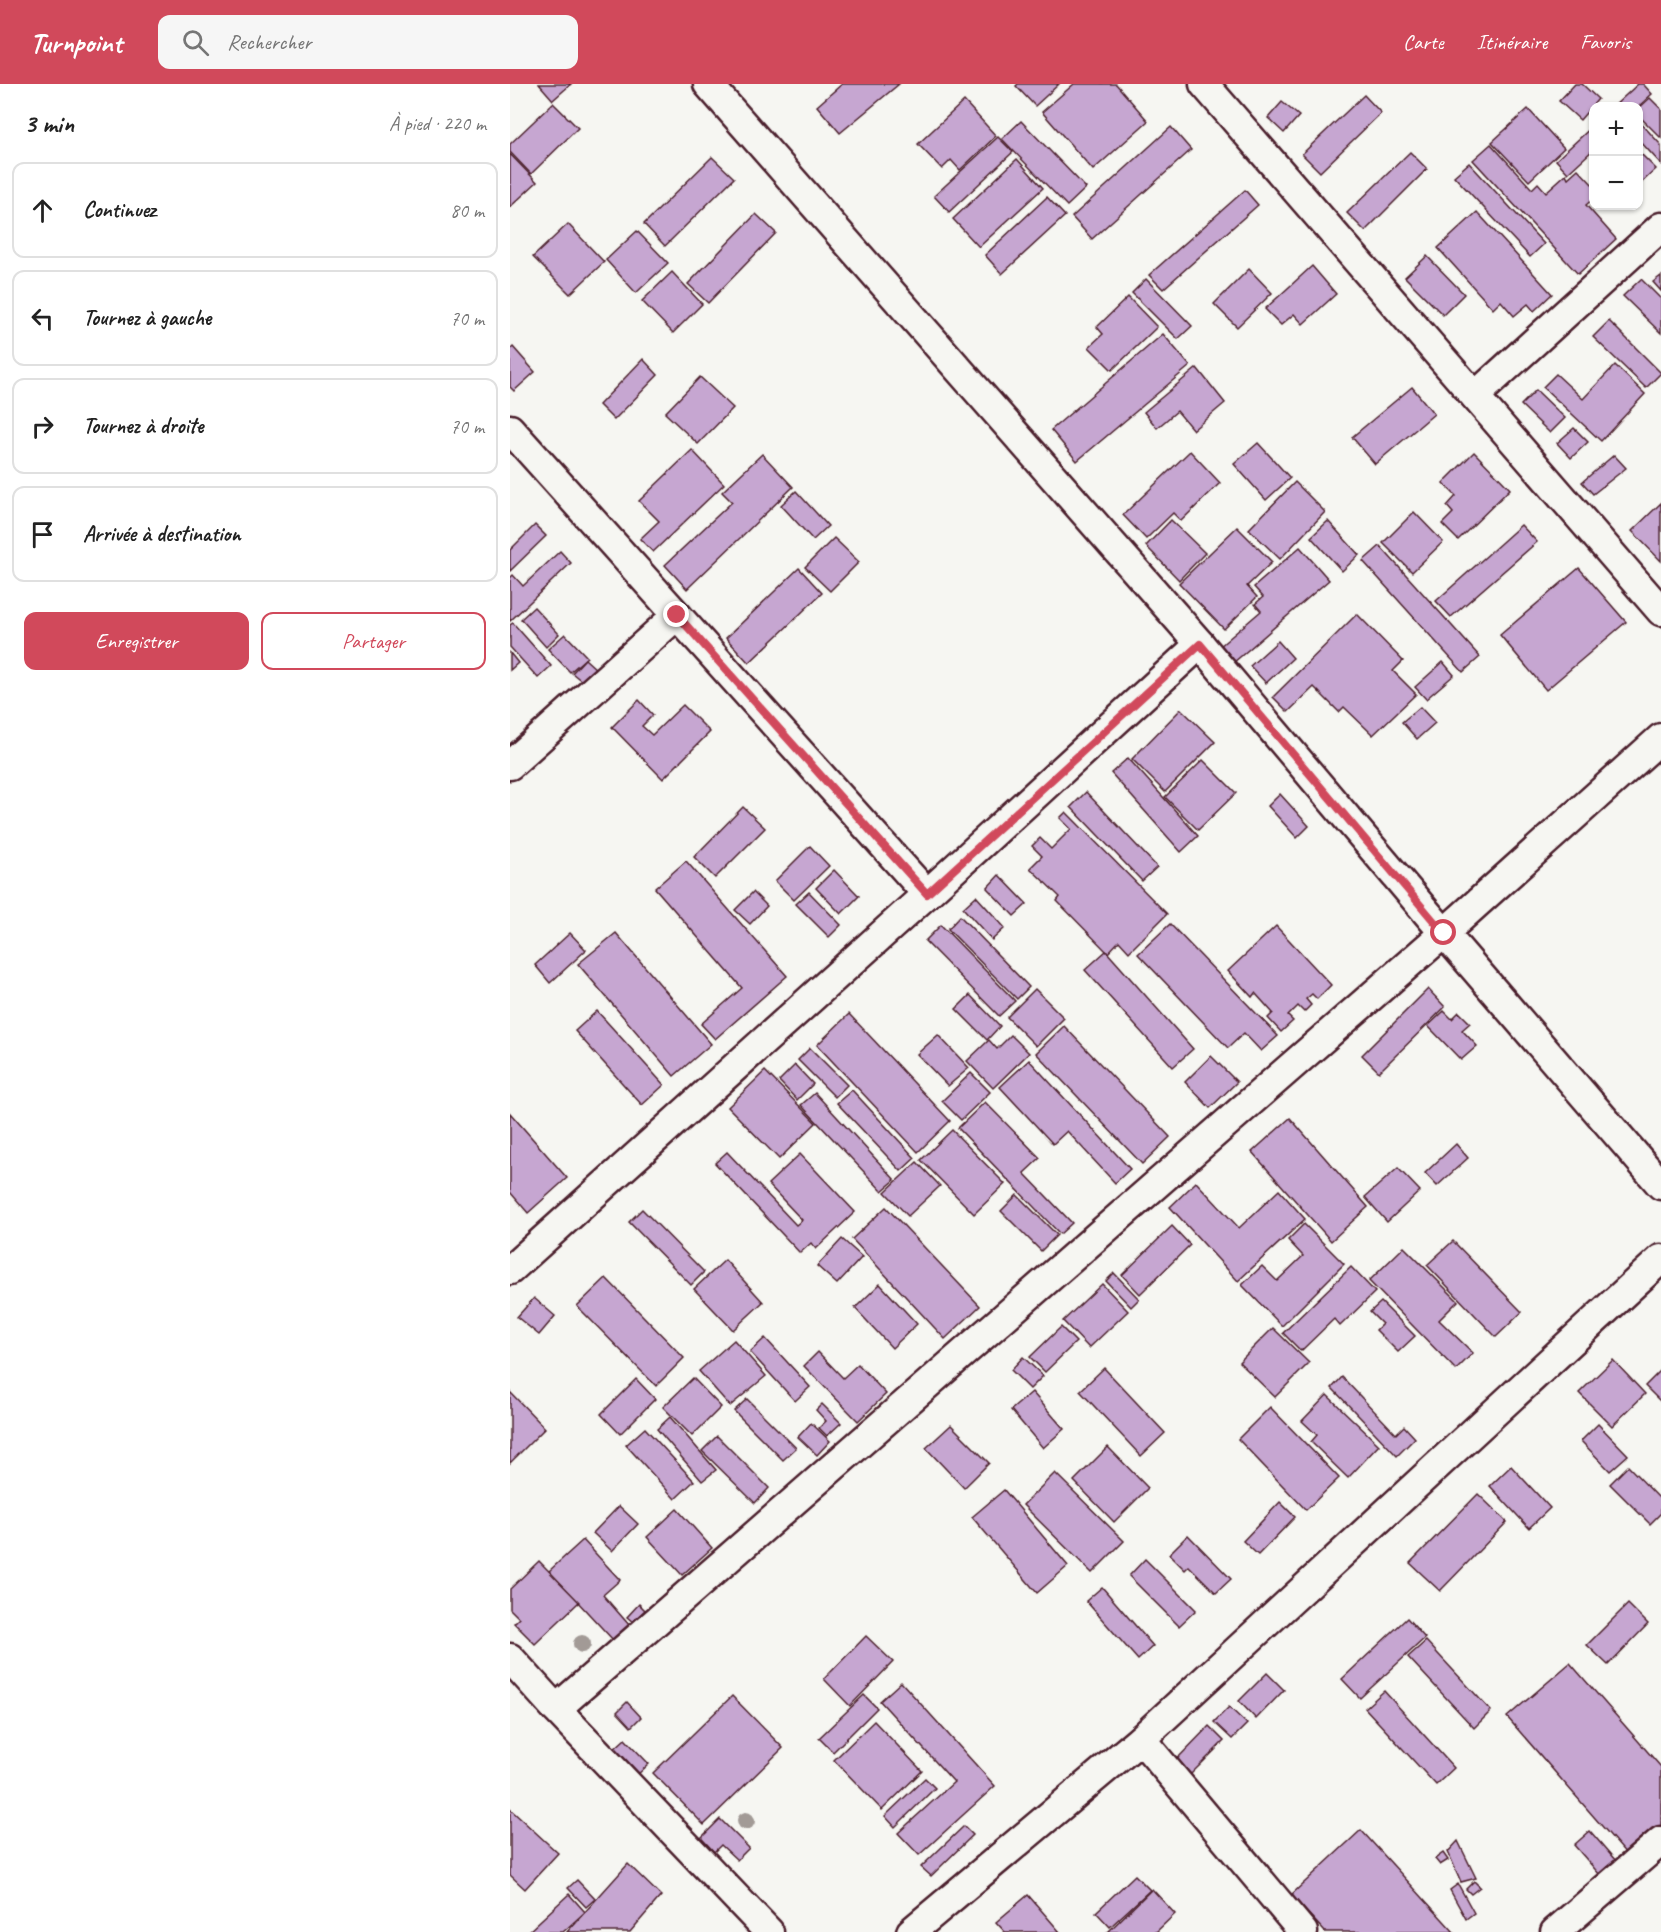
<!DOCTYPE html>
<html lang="fr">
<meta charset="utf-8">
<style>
:root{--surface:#fff;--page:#f6f6f6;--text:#222;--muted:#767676;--line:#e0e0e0;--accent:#d1495b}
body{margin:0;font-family:Caveat,sans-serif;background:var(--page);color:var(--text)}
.controls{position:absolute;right:18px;top:18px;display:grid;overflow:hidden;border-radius:12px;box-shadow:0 2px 4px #0004}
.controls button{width:54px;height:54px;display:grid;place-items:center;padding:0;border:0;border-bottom:2px solid var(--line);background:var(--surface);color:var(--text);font:30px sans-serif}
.stop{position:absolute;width:18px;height:18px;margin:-14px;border:4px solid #d1495b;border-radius:50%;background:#fff}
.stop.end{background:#d1495b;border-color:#fff;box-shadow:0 2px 6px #0008}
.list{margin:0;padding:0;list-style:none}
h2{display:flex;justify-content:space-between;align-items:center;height:78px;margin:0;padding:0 24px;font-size:26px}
h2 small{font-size:20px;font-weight:400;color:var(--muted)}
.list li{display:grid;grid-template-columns:39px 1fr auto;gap:18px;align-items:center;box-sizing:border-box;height:96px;margin:0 12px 12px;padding:0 12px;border:2px solid var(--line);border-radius:12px}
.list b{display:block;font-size:22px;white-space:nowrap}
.list em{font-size:20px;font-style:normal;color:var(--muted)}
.actions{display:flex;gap:12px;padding:18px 24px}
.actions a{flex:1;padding:14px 0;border:2px solid var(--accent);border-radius:12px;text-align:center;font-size:21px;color:var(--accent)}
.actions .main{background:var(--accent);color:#fff}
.icon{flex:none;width:33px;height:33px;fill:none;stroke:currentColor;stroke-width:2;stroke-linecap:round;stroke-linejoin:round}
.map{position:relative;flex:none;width:1151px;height:1848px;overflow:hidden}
header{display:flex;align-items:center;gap:36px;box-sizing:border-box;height:84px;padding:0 30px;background:var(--accent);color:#fff}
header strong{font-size:28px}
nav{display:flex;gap:33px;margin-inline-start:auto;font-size:21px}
.search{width:420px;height:54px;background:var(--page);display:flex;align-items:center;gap:15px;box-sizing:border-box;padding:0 21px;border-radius:12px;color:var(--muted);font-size:22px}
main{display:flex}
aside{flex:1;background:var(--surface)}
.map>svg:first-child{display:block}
.building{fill:#c6a6d1;stroke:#4a1f2b;stroke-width:1.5}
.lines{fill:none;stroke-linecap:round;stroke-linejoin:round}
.minor-casing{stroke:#4a1f2b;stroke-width:33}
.minor{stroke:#f6f6f2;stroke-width:28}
.tree{fill:#a29a96}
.route{stroke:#d1495b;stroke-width:8}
</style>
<header>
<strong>Turnpoint</strong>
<div class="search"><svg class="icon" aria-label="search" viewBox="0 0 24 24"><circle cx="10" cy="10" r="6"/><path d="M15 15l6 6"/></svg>Rechercher</div>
<nav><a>Carte</a><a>Itinéraire</a><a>Favoris</a></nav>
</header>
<main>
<aside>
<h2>3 min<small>À pied · 220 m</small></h2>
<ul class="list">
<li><svg class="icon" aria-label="ahead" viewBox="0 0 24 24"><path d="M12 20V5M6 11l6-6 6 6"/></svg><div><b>Continuez</b></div><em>80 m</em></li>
<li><svg class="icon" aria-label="left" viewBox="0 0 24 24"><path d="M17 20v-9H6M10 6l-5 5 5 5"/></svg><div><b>Tournez à gauche</b></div><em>70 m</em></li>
<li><svg class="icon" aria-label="right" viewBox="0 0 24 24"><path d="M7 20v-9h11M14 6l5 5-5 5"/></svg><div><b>Tournez à droite</b></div><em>70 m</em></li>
<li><svg class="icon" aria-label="arrive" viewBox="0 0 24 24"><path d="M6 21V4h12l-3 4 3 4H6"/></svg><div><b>Arrivée à destination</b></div></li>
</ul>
<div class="actions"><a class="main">Enregistrer</a><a>Partager</a></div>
</aside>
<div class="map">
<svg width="1151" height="1848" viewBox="0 0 1151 1848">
<rect width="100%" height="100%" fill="#f6f6f2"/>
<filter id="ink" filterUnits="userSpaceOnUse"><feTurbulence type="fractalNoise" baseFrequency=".0167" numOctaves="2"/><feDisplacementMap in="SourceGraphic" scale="12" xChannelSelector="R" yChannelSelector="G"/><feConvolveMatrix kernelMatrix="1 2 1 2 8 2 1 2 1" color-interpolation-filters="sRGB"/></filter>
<g filter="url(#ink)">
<g class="building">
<polygon points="29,0 61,0 43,16"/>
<polygon points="332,0 389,0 330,49 307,22"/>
<polygon points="508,0 549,0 525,22 506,2"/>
<polygon points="564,0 606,0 638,37 583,86 532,28"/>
<polygon points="1065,0 1072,0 1088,15 1070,36 1049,17"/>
<polygon points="1128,0 1133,0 1142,10 1128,23 1104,22"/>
<polygon points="854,11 871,29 810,88 792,70"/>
<polygon points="1140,14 1151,25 1151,54 1128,31 1128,25"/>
<polygon points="454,17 486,52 450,86 441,76 432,85 408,60"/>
<polygon points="772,18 789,32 774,49 758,34"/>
<polygon points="43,19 68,44 21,90 0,68 0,60"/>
<polygon points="1018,25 1054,64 1019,97 982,58"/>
<polygon points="511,37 576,104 557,122 492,55"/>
<polygon points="1129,37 1151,61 1151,80 1128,55"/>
<polygon points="1084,41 1084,65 1058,89 1046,76"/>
<polygon points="661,43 681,66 582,155 562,133"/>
<polygon points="488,53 503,68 439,128 424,112"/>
<polygon points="981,60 1022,105 1028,99 1036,108 1056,90 1058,94 1068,85 1084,102 1084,114 1076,121 1106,155 1068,190 963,76"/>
<polygon points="1128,67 1146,85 1129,101 1128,100"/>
<polygon points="900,68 917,85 855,147 837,129"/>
<polygon points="0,70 27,98 0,123"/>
<polygon points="202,73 224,94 155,162 134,140"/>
<polygon points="507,75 533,104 469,163 443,135"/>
<polygon points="959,79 1034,160 1020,173 944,92"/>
<polygon points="735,106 748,121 653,205 639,191"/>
<polygon points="537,113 555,132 492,190 475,171"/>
<polygon points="967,128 1042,210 1024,227 1018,220 1004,232 991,217 983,225 928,164"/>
<polygon points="246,130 266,149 198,219 178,200"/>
<polygon points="58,140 94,178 60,210 23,173"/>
<polygon points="127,147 158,179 126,209 96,176"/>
<polygon points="917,172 954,210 933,231 895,193"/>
<polygon points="802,182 826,210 793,240 784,230 771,241 755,225"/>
<polygon points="739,185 762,209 727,243 704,220"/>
<polygon points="162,188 192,220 163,249 132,217"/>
<polygon points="1151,192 1151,207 1143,198"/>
<polygon points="636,195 682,242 668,255 622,209"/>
<polygon points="1131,195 1151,215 1151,249 1113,212"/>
<polygon points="618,213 647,243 602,286 579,263 593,250 587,243"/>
<polygon points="1099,237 1151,289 1136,304 1083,253"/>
<polygon points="653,250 680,282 567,377 541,346"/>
<polygon points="3,263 25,288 4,307 0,303 0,266"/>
<polygon points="133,275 148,291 104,336 89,321"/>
<polygon points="1105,281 1135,310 1091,357 1033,303 1046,290 1073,315"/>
<polygon points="687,284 715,319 683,346 667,327 647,344 634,328"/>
<polygon points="190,293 223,324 188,360 155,329"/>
<polygon points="902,303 924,330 865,380 842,353"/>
<polygon points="1026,306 1055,334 1040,349 1011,321"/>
<polygon points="1064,344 1078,358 1061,374 1047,359"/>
<polygon points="748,359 780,394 756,416 724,380"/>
<polygon points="182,366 214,400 143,468 130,455 149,437 129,417"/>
<polygon points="680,367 710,399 671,437 663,429 636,455 613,431"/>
<polygon points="964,368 1000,405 948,456 932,440 943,429 937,422 946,412 933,399"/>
<polygon points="252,370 283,403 177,505 155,481 222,418 212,408"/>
<polygon points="1104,371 1116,384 1083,410 1072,398"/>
<polygon points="785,398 815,428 770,475 739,445"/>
<polygon points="286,407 318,442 303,456 271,421"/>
<polygon points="1151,419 1151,477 1122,447"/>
<polygon points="904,428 933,458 902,488 873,459"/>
<polygon points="661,436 695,469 669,496 636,462"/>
<polygon points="818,437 849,471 832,487 801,453"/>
<polygon points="25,441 36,452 0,487 0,466"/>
<polygon points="1011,441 1027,458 941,533 926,517"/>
<polygon points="727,443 762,478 737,502 747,513 714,545 669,499"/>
<polygon points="324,454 349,478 320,507 295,483"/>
<polygon points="870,462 970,573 953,588 853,477"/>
<polygon points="790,463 819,496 723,579 709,563 751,527 745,520 753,513 744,503"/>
<polygon points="50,467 61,479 0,537 0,494 3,491 13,502"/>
<polygon points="289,484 312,509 239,579 216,554"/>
<polygon points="1069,484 1116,538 1036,606 990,551"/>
<polygon points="24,523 49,550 36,563 11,535"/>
<polygon points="847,530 893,577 883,587 906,610 863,651 834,623 829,628 804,603 778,628 763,613"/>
<polygon points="3,539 41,582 28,594 0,563 0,541"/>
<polygon points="55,550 77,573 60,588 38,565"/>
<polygon points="768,557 783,574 756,599 740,582"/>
<polygon points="0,569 8,579 0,586"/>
<polygon points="75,575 86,585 73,598 62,589"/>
<polygon points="933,578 944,591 916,615 905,603"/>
<polygon points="129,616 143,631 132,642 142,651 173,621 200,648 153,695 102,643"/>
<polygon points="910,623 925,639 907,655 892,638"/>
<polygon points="671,625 705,658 655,708 622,675"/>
<polygon points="618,674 688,752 671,768 601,689"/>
<polygon points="693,676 726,709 688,746 655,713"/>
<polygon points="576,708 647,783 632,797 561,723"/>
<polygon points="770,710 799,742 787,754 758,722"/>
<polygon points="233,723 255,744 205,794 184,773"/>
<polygon points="556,728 657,830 619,868 609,857 598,869 547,817 550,813 520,784 532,772 522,762 530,754 541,765 561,745 550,734"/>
<polygon points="300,762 319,782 284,816 265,797"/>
<polygon points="176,777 277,892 205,955 191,940 232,904 145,804"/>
<polygon points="324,786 349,812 331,830 306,804"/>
<polygon points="489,791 517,820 504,832 477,804"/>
<polygon points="243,808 257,822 240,840 225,826"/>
<polygon points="299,808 331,841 319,853 286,820"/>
<polygon points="466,812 495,844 482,856 453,824"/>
<polygon points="450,832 519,903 507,915 438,845"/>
<polygon points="660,840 768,952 751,967 734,949 718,964 628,870"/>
<polygon points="431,841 505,917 489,932 415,857"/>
<polygon points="766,842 821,901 807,915 802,910 796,915 801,921 794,928 788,922 778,932 783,937 771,948 758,934 763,929 745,909 742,913 718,887"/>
<polygon points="60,849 76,866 40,899 25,881"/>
<polygon points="106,849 201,960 164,992 68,880"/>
<polygon points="596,867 683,965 663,983 575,886"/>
<polygon points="525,905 554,934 526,962 497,933"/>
<polygon points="918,905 935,923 869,988 852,971"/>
<polygon points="460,911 490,942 477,956 446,925"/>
<polygon points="87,927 154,1001 132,1021 65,947"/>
<polygon points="934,927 942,935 949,928 960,939 952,946 967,962 951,976 918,942"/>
<polygon points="339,930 440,1037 408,1068 307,961"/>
<polygon points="554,942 660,1053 632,1080 526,969"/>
<polygon points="428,951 459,984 438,1002 407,970"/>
<polygon points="501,951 519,969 483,1004 457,977 479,956 487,965"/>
<polygon points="300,964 337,1001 325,1013 288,976"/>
<polygon points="701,972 727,998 700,1024 675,998"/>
<polygon points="519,976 620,1085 605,1099 557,1047 543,1060 490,1003"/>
<polygon points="285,981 303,1000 287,1016 269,997"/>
<polygon points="255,987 306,1039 269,1075 218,1023"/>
<polygon points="461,989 480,1008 451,1036 432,1017"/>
<polygon points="342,1006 405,1074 391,1087 327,1019"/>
<polygon points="305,1009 385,1096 372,1107 291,1021"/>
<polygon points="475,1018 530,1074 514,1089 562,1139 550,1150 448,1044"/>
<polygon points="0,1029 57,1094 18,1129 0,1108"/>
<polygon points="780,1034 858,1123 821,1157 742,1068"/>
<polygon points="442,1046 495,1100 464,1130 411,1076"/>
<polygon points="946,1060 958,1074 927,1102 915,1089"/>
<polygon points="217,1068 286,1141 292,1136 258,1100 290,1070 345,1128 306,1165 301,1159 290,1169 205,1079"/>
<polygon points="407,1078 430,1102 398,1132 375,1108"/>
<polygon points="888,1084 910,1107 877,1138 855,1113"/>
<polygon points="686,1098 729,1144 769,1106 795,1135 728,1197 660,1123"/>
<polygon points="507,1111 547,1151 531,1167 491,1127"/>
<polygon points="376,1123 470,1222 435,1255 342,1155"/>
<polygon points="132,1125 194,1188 181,1201 119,1138"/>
<polygon points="794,1140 834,1180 772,1242 732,1201 752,1182 767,1197 793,1172 778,1156"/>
<polygon points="662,1142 680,1161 630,1210 612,1191"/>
<polygon points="332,1155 352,1173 327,1200 307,1182"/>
<polygon points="943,1157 1012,1228 986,1253 917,1181"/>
<polygon points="894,1163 948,1217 929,1236 963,1269 946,1286 859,1197"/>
<polygon points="215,1176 253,1218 223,1246 184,1205"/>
<polygon points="841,1183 865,1208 830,1242 824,1235 791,1267 773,1249"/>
<polygon points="604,1189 629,1215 621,1223 596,1197"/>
<polygon points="96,1194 174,1274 146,1302 67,1222"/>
<polygon points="370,1200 407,1240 382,1264 345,1224"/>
<polygon points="592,1200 618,1227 579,1264 553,1237"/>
<polygon points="24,1214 45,1232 29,1251 7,1233"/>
<polygon points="871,1218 905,1252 888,1268 866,1246 872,1240 860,1228"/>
<polygon points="551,1243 566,1258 535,1288 520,1273"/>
<polygon points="763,1244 799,1279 765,1313 729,1278"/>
<polygon points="255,1254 300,1303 285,1317 240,1268"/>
<polygon points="224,1256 256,1292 220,1322 189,1287"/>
<polygon points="308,1268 333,1294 348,1280 376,1310 348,1337 294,1282"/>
<polygon points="513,1273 533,1292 520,1305 501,1286"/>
<polygon points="1103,1276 1135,1310 1102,1342 1069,1309"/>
<polygon points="594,1284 655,1349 631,1372 570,1307"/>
<polygon points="1151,1286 1151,1318 1135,1302"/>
<polygon points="832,1293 886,1350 894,1342 905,1354 887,1372 822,1304"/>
<polygon points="183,1294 211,1323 182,1352 153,1323"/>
<polygon points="126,1295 145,1315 110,1350 91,1330"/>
<polygon points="0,1308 35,1344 0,1379"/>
<polygon points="522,1308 554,1345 533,1364 501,1326"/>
<polygon points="817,1311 869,1361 838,1394 801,1358 807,1351 792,1337"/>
<polygon points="237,1315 286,1364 273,1376 224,1327"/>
<polygon points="312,1320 331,1339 317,1352 309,1344 316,1337 306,1326"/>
<polygon points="760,1323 829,1394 796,1426 728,1355"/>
<polygon points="160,1333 206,1386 192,1397 147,1345"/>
<polygon points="301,1339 320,1357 307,1371 288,1353"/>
<polygon points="1088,1340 1118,1371 1100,1387 1071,1357"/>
<polygon points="441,1341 479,1379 454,1404 416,1364"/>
<polygon points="135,1344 184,1397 165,1415 116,1361"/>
<polygon points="207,1352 259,1404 245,1419 192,1367"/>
<polygon points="598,1363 638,1404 604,1438 564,1397"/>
<polygon points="1001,1382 1040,1424 1019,1444 980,1402"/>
<polygon points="1118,1382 1151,1416 1151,1429 1140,1440 1100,1400"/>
<polygon points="545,1389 614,1457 582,1489 513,1421"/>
<polygon points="494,1406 558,1482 527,1509 462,1433"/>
<polygon points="968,1410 997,1438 930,1507 900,1479"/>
<polygon points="770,1418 785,1433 748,1471 733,1457"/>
<polygon points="109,1422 128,1440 102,1467 83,1449"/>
<polygon points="167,1425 202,1464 172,1491 137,1453"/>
<polygon points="678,1451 721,1495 706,1509 679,1482 675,1486 659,1470"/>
<polygon points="73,1456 110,1496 93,1511 120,1542 104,1557 39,1487"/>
<polygon points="635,1475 686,1526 669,1542 619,1492"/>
<polygon points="29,1477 69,1518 25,1560 4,1539 9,1534 0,1525 0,1505"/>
<polygon points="592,1503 643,1562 628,1576 576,1517"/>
<polygon points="129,1520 135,1526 123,1538 117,1533"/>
<polygon points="1118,1520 1138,1540 1098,1581 1077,1561"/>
<polygon points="897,1534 915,1554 850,1614 832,1595"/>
<polygon points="356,1552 383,1578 340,1622 314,1595"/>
<polygon points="916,1557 981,1627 964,1644 898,1573"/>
<polygon points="1060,1579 1151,1683 1151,1744 1118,1772 997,1633"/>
<polygon points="757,1589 774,1606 746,1635 729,1617"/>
<polygon points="391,1598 485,1702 409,1771 388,1749 444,1698 370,1617"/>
<polygon points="874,1607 944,1684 926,1701 855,1624"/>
<polygon points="354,1611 367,1624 323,1668 309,1654"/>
<polygon points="222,1612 273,1664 194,1741 143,1689"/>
<polygon points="117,1618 131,1633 121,1643 107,1628"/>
<polygon points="719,1623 737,1640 722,1655 704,1638"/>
<polygon points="364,1637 412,1687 372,1726 324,1676"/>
<polygon points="699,1642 714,1657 680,1691 666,1676"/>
<polygon points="115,1655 139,1680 127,1691 103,1666"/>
<polygon points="415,1694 425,1704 385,1743 375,1732"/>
<polygon points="0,1725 48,1769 15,1805 0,1791"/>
<polygon points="210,1735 239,1764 227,1776 211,1761 204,1768 191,1754"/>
<polygon points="454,1742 463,1751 421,1792 411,1783"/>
<polygon points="851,1746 944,1848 815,1848 781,1811"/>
<polygon points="1080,1747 1106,1777 1090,1791 1064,1761"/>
<polygon points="948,1757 966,1794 951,1798 938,1768"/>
<polygon points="933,1769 938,1776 930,1781 925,1775"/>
<polygon points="118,1780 151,1812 120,1848 57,1848"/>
<polygon points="625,1791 640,1806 600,1843 586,1828"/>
<polygon points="67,1796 85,1815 76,1823 58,1804"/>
<polygon points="964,1797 970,1803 961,1810 956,1805"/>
<polygon points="948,1800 964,1829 956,1835 940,1806"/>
<polygon points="642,1805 665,1830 646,1848 598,1848"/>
<polygon points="59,1810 75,1828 53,1848 18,1848"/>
<polygon points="518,1811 550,1848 495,1848 486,1838"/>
</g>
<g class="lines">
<defs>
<g id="minor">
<polyline points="198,0 690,560 934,849 1151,1101"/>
<polyline points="694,0 1151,527"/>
<polyline points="965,312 1151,143"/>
<polyline points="0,345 417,810"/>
<polyline points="0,681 167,531"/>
<polyline points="0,1186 417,810 690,560"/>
<polyline points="0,1574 46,1625 259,1848"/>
<polyline points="46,1625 934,849 1151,654"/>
<polyline points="631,1655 793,1848"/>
<polyline points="401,1848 631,1655 1151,1175"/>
<polyline points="1045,1848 1151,1757"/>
</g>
</defs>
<use href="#minor" class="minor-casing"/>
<use href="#minor" class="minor"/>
</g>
<g class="tree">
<circle cx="72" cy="1560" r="9"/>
<circle cx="236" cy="1737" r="9"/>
</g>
</g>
<g class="lines" filter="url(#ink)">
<polyline class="route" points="167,531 417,810 690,560 934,849"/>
</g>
</svg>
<div class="controls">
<button>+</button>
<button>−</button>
</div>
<div class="stop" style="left:934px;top:849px"></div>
<div class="stop end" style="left:167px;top:531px"></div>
</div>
</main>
